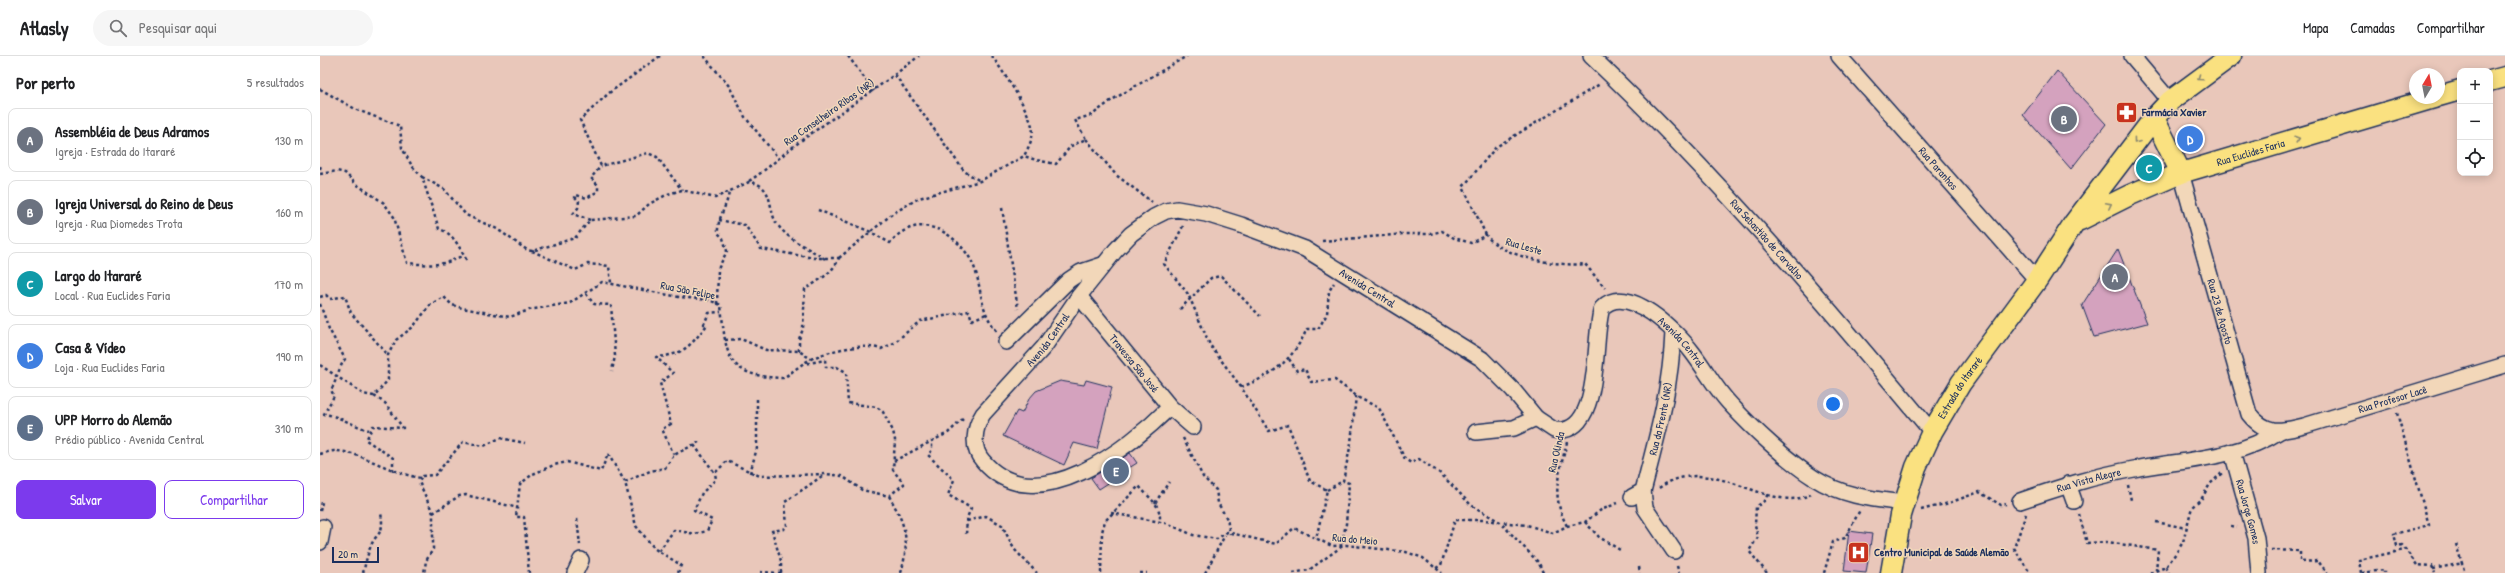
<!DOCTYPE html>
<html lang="pt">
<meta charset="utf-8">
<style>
:root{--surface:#fff;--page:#f6f6f6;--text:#202124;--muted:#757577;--line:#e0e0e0;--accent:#7c3aed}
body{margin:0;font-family:"Patrick Hand",sans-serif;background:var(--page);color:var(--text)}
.controls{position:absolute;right:12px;top:12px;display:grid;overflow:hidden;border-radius:8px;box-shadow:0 2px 10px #0003}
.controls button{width:36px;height:36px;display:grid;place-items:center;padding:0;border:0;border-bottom:1px solid var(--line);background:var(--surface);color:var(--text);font:20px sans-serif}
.compass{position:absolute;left:2089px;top:12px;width:36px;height:36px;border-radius:50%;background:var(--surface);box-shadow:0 2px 10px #0003;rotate:10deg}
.scale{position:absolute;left:12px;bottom:10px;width:47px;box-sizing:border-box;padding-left:4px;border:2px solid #1b2f5e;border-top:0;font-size:11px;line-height:14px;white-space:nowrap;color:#1b2f5e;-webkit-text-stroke:3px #f2d7b9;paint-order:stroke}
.you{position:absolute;left:1513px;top:348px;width:14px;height:14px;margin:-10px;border:3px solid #fff;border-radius:50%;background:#1a73e8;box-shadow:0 0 0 6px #1a73e833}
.badge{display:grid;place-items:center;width:26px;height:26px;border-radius:50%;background:var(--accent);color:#fff;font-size:13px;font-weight:700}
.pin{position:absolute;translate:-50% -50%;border:2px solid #fff;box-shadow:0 1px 4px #0006}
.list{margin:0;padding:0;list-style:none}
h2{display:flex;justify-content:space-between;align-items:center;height:52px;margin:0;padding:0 16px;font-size:17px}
h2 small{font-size:13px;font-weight:400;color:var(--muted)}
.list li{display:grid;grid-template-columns:26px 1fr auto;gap:12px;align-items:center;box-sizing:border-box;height:64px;margin:0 8px 8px;padding:0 8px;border:1px solid var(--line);border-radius:8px}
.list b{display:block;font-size:15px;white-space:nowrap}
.list p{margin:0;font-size:13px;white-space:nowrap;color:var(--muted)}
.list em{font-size:13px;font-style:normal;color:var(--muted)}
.actions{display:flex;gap:8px;padding:12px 16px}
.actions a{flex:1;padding:9px 0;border:1px solid var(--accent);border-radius:8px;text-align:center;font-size:14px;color:var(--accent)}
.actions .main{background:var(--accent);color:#fff}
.icon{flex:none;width:22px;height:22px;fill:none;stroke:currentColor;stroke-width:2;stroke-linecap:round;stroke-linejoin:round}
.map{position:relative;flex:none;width:2185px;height:517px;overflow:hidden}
header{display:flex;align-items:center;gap:24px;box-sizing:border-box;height:56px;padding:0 20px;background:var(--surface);border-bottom:1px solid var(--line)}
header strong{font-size:19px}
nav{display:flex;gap:22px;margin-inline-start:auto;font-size:14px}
.search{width:280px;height:36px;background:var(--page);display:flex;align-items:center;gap:10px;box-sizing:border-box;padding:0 14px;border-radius:22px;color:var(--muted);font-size:15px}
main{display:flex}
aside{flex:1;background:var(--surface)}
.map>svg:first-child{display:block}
.building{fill:#d4a2be;stroke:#1b2f5e}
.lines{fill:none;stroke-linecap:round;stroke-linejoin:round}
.minor-casing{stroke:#1b2f5e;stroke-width:18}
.major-casing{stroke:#1b2f5e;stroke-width:23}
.path{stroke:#1b2f5e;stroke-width:2.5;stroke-dasharray:3 3;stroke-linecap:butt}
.minor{stroke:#f2d7b9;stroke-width:15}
.major{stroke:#fae180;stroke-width:20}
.oneway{stroke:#8a886f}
.labels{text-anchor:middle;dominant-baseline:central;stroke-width:3;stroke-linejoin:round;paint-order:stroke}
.street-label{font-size:11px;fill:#1b2f5e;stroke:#f2d7b9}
.poi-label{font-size:11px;font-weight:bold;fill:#1b2f5e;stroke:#f2d7b9;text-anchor:start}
</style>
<header>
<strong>Atlasly</strong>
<div class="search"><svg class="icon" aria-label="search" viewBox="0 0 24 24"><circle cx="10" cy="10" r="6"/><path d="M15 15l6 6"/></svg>Pesquisar aqui</div>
<nav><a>Mapa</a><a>Camadas</a><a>Compartilhar</a></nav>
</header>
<main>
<aside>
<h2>Por perto<small>5 resultados</small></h2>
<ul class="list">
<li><span class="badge" style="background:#6b7280">A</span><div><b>Assembléia de Deus Adramos</b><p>Igreja · Estrada do Itararé</p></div><em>130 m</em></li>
<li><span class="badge" style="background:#6b7280">B</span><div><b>Igreja Universal do Reino de Deus</b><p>Igreja · Rua Diomedes Trota</p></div><em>160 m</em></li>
<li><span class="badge" style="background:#0f9aa8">C</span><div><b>Largo do Itararé</b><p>Local · Rua Euclides Faria</p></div><em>170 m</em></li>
<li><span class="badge" style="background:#3f7fe0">D</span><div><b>Casa &amp; Vídeo</b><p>Loja · Rua Euclides Faria</p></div><em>190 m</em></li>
<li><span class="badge" style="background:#5c6f8a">E</span><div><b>UPP Morro do Alemão</b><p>Prédio público · Avenida Central</p></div><em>310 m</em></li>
</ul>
<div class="actions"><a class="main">Salvar</a><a>Compartilhar</a></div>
</aside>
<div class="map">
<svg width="2185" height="517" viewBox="0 0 2185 517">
<rect width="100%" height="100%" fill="#e9c7ba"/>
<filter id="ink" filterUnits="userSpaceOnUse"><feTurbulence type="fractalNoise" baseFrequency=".025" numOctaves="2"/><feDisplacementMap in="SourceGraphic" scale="8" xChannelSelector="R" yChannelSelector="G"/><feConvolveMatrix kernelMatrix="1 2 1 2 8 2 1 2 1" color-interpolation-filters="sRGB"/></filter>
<g filter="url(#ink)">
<g class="building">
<polygon points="1737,15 1786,68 1751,113 1703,59"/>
<polygon points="1798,193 1827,267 1774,281 1762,249"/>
<polygon points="766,324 792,331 777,393 754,387 744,409 683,380 697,355 702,357 709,343 716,335 740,325 764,329"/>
<polygon points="810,397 817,407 809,412 808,423 804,427 793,424 779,433 771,422"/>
<polygon points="1529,475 1552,478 1546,517 1524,515"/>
</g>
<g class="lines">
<defs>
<g id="minor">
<path id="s1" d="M1271,0C1394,117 1504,246 1612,376"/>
<path id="s2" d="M1519,0L1717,224"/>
<polyline points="1812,0 1850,45"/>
<path id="s3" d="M1861,117L1929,358C1946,379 1960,376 1984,370L2185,309"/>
<path id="s4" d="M759,240L850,351L873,371"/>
<polyline points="686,286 749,224 761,216 782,209"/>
<path id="s5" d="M850,351C810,391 715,467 663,405C651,392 654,372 663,358L724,291L759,240L795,195L811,178L834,161L846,155L857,153L886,158L921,169L985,193L1162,303L1193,334L1216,362L1234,374C1284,381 1272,280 1282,252C1307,225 1357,276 1372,296C1386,314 1396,334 1412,350C1432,372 1469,406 1494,422C1522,440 1552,443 1584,447"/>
<polyline points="1156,376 1194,372 1216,362"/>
<path id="s6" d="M1912,396L1936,482L1939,517"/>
<polyline points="1748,428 1754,445"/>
<polyline points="1323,435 1325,452 1354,495"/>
<path id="s7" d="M1312,441L1323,435C1337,381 1351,332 1353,276"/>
<path id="s8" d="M1700,445C1738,432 1774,420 1814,413C1862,404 1917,403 1960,375"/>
<polyline points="0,486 3,471"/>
<polyline points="255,517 261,504"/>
</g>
<g id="major">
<polyline points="2170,25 2185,21"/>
<polyline points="2119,40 2140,34"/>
<polyline points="1834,62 1861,117"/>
<path id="s9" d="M1760,164L1810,139L1861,117L2114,42"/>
<path id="s10" d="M1571,517L1581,459L1596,411L1612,376L1641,327L1717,224L1754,167L1834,62L1850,45L1911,0"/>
</g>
</defs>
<use href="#minor" class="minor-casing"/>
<use href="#major" class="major-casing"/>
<g class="path">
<polyline points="340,0 289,37 260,64 281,110 328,97 337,101 362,134"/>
<polyline points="384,0 409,30 425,61 459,103"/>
<polyline points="528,0 554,35"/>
<path d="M672,0C685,19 706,49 712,70C715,80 708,92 704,100"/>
<polyline points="575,19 644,115 660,125"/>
<path d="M0,33L37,54L80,70L82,92L92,110L102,121L119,173C134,177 140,193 147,205"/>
<polyline points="766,83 796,119 832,146"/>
<polyline points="0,113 1,109"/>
<path d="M0,118L17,115L25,117L36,128L64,147L74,161L87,207C110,209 123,211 143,199"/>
<path d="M102,121L124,133L146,159L177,173L207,194L212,195L255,182L270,164L316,160L329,148L348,138L362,134L395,142L429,126C455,129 447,153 457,168C470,186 488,191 505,203"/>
<path d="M429,125C448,113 464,97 482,84C521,56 561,30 599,0"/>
<polyline points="682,152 698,253"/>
<path d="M498,154L551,176L570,187C596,155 633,173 651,204C663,227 657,252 677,275"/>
<polyline points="270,164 253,158 258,152 259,145 255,141 256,139 267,142 278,135 278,129 271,122 281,110"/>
<polyline points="399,164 425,169 441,193 495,202 519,202"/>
<polyline points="863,170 844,208 868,238 890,289 921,331 947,372 949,375 968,369 990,425 1007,434 996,483"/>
<polyline points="1166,179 1143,131 1176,91 1280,28"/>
<path d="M1002,185L1084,178H1110L1122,175L1134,182L1151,187L1166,179C1181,201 1240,211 1265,208L1285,232"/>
<polyline points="212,195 255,214 268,208 289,210 291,227"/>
<polyline points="519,202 572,158 599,142 660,125 704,100 716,104 736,108 751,90 766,83 755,64 772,59 792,44 867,0"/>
<polyline points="266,238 274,248 291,249 295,300 292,315"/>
<polyline points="0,241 6,239 10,243 25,240 31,257 68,299"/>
<path d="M0,248L9,273L25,303C18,313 17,324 11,334L14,340L4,358C20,360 33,370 49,374"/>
<path d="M397,248L398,213L407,195L403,182L398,177C397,162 407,151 409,136"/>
<polyline points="860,253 891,222 901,220 940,260"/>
<polyline points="405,284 421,283 446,294 479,295 491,303"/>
<path d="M479,295V283L483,273L485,233C497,226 514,216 519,202"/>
<polyline points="969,303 977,315 985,313 991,326 1015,324 1039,342 1059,352 1085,403 1091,407 1099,403 1121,418 1151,449 1180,466 1207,469 1233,477 1247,470 1265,466 1281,454 1298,447"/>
<polyline points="0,309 43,338 54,340"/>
<path d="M921,331C952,320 973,304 987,273H998L1007,258L1009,235L1014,227"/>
<polyline points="2077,357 2109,469 2074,478 2077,490 2082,489 2097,509 2112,510 2115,517"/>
<polyline points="643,363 628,377 612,385 612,394 608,399 634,424 628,439 651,452 647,462 646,479"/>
<polyline points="863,382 883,421 896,434 898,447 907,463 910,478"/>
<polyline points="374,389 395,417"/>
<path d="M0,398C5,397 10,395 15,395C39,395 72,418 101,422L102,420L115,419L143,386L164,390L180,382L205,387"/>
<polyline points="288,398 305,426 316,470 335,493 361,509 358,517"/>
<path d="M354,399L342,373L351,368L340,327L353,317L336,301C364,299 370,290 387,269L384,268L389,257L401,256"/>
<polyline points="574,405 612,385"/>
<path d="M73,415V402L46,384L53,370L83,372L65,347L54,340L68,324V299L76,284L93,271L111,248L124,241L132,249L142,252L190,261L209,254L250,247L282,226L359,241L389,244L401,249C406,300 405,320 463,322C473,316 481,308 491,303C510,294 542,287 561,293L574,287L600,265L649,255L652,264L666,258"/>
<polyline points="430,417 437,392 437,341"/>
<polyline points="101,422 99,426 113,457 113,493 106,505 104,517"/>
<polyline points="305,426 330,415 345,412 354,399 379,386"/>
<polyline points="1808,429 1811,444"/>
<path d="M1339,432C1392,394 1451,461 1491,438"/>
<polyline points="1007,434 1023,425 1031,387 1036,340"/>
<path d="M569,440C586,469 590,484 581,517"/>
<polyline points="835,447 849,426"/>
<polyline points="1601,454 1629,447 1659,436 1681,449 1686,448"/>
<polyline points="0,455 2,446"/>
<polyline points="113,457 139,440 146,439 198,452"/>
<polyline points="791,457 846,467 873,479 897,483 907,476 956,488 974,472 1012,490 1026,489 1086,496 1103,502 1122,517"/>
<polyline points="1706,458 1694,492 1710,517"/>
<polyline points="1759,458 1767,487 1787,486 1838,494 1836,514"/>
<polyline points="257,463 260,489"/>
<polyline points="647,465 666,460 682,469 694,493 717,517"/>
<polyline points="1265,466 1279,481 1300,494"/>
<polyline points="1836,466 1866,472"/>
<path d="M1247,470C1230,438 1239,419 1247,386"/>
<polyline points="1911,470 1917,471"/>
<polyline points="2136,488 2145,517"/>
<polyline points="1951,494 1980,495 1980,506 1998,505 2007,517"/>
<polyline points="339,495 354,474 375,478 387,475 392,464 374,454 382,437 396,423 395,417 407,405 440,420 506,418 522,420 542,434 569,440 584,428 573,414 575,384 573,375 563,356 557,351 528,347 526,316 517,311 506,311 505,304 484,308"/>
<polyline points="1357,510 1359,517"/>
<polyline points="1319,511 1320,517"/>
<polyline points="1846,511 1849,517"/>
<polyline points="1116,512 1121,509 1135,464 1165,464 1180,466 1219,507 1223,517"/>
<polyline points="2113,513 2143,507"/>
<polyline points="440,516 461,517"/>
<path d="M43,517C45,509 47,500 50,492C56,475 65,481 61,457"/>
<polyline points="209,517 204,461 196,461 200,428 213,418 234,409 247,406 281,415 288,398"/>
<polyline points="461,517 461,505 452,475 464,473 467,470 465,446 505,418"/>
<path d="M781,517L782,476L785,465L819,430C830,444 841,447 840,466"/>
<polyline points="820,517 827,517"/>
<polyline points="885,517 905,479"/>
<polyline points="973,517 989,514 1021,491 1026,468 1029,427 1023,425"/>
<polyline points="1447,517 1429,495 1438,481 1435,469 1436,451 1444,445 1448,438"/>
<polyline points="1504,517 1513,486 1525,482 1540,454"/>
<polyline points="1830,517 1846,511 1856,497 1863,486 1872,451 1882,442 1890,428 1902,417"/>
<polyline points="2041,517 2039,504 2084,494"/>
<polyline points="2042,517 2064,514 2064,517"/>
</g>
<use href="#minor" class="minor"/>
<use href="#major" class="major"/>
</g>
<defs><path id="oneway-chevron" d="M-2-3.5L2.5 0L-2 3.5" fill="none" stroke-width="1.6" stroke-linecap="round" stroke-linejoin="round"/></defs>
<g class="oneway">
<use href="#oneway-chevron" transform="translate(1880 22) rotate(144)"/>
<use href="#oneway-chevron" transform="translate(1977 83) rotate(-17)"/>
<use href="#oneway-chevron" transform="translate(1816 85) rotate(127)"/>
<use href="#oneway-chevron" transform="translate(1789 149) rotate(-27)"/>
</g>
</g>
<defs>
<symbol id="pharmacy-square" viewBox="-11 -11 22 22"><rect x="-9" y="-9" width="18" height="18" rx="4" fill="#c8321e" stroke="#f2d7b9"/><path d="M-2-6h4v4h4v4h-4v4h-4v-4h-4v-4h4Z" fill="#fff"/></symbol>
<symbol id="hospital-square" viewBox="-11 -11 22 22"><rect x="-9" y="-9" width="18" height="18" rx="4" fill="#c8321e" stroke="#f2d7b9"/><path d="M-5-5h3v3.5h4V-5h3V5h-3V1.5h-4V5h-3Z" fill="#fff"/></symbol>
</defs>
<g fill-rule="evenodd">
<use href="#pharmacy-square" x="1794" y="44" width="25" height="25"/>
<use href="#hospital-square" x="1526" y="484" width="25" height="25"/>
</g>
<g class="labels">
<g class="street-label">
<text transform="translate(509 56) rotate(-35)">Rua Conselheiro Ribas (NR)</text>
<text stroke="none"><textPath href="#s9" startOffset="184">Rua Euclides Faria</textPath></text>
<text stroke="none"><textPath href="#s2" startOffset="150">Rua Paranhos</textPath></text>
<text stroke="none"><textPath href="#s1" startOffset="254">Rua Sebastião de Carvalho</textPath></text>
<text transform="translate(1204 190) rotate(16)">Rua Leste</text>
<text stroke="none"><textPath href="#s5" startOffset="763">Avenida Central</textPath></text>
<text transform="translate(368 234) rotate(11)">Rua São Felipe</text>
<text stroke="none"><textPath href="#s3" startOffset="144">Rua 23 de Agosto</textPath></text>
<text stroke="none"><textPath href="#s5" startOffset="367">Avenida Central</textPath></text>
<text stroke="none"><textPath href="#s5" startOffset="1240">Avenida Central</textPath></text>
<text stroke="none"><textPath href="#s4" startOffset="87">Travessa São José</textPath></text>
<text stroke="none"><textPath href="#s10" startOffset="200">Estrada do Itararé</textPath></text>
<text stroke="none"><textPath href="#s3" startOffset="404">Rua Profesor Lacê</textPath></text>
<text stroke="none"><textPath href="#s7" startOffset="87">Rua da Frente (NR)</textPath></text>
<text transform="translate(1236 396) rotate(-77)">Rua Olinda</text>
<text stroke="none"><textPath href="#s8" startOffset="72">Rua Vista Alegre</textPath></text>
<text stroke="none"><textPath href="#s6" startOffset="62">Rua Jorge Gomes</textPath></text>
<text transform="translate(1035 483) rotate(5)">Rua do Meio</text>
</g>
<g class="poi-label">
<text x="1822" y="56">Farmácia Xavier</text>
<text x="1554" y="496">Centro Municipal de Saúde Alemão</text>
</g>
</g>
</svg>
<div class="controls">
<button>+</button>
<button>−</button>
<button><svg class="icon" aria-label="locate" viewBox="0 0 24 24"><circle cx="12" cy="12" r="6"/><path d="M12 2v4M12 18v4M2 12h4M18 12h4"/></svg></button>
</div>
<svg class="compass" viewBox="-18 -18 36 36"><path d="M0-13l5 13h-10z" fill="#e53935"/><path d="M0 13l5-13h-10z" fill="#757577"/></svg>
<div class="scale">20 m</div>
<div class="you"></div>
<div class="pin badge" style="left:1795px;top:221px;background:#6b7280">A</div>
<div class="pin badge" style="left:1744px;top:63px;background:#6b7280">B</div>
<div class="pin badge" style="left:1829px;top:112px;background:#0f9aa8">C</div>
<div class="pin badge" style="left:1870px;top:83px;background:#3f7fe0">D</div>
<div class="pin badge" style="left:796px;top:415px;background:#5c6f8a">E</div>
</div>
</main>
